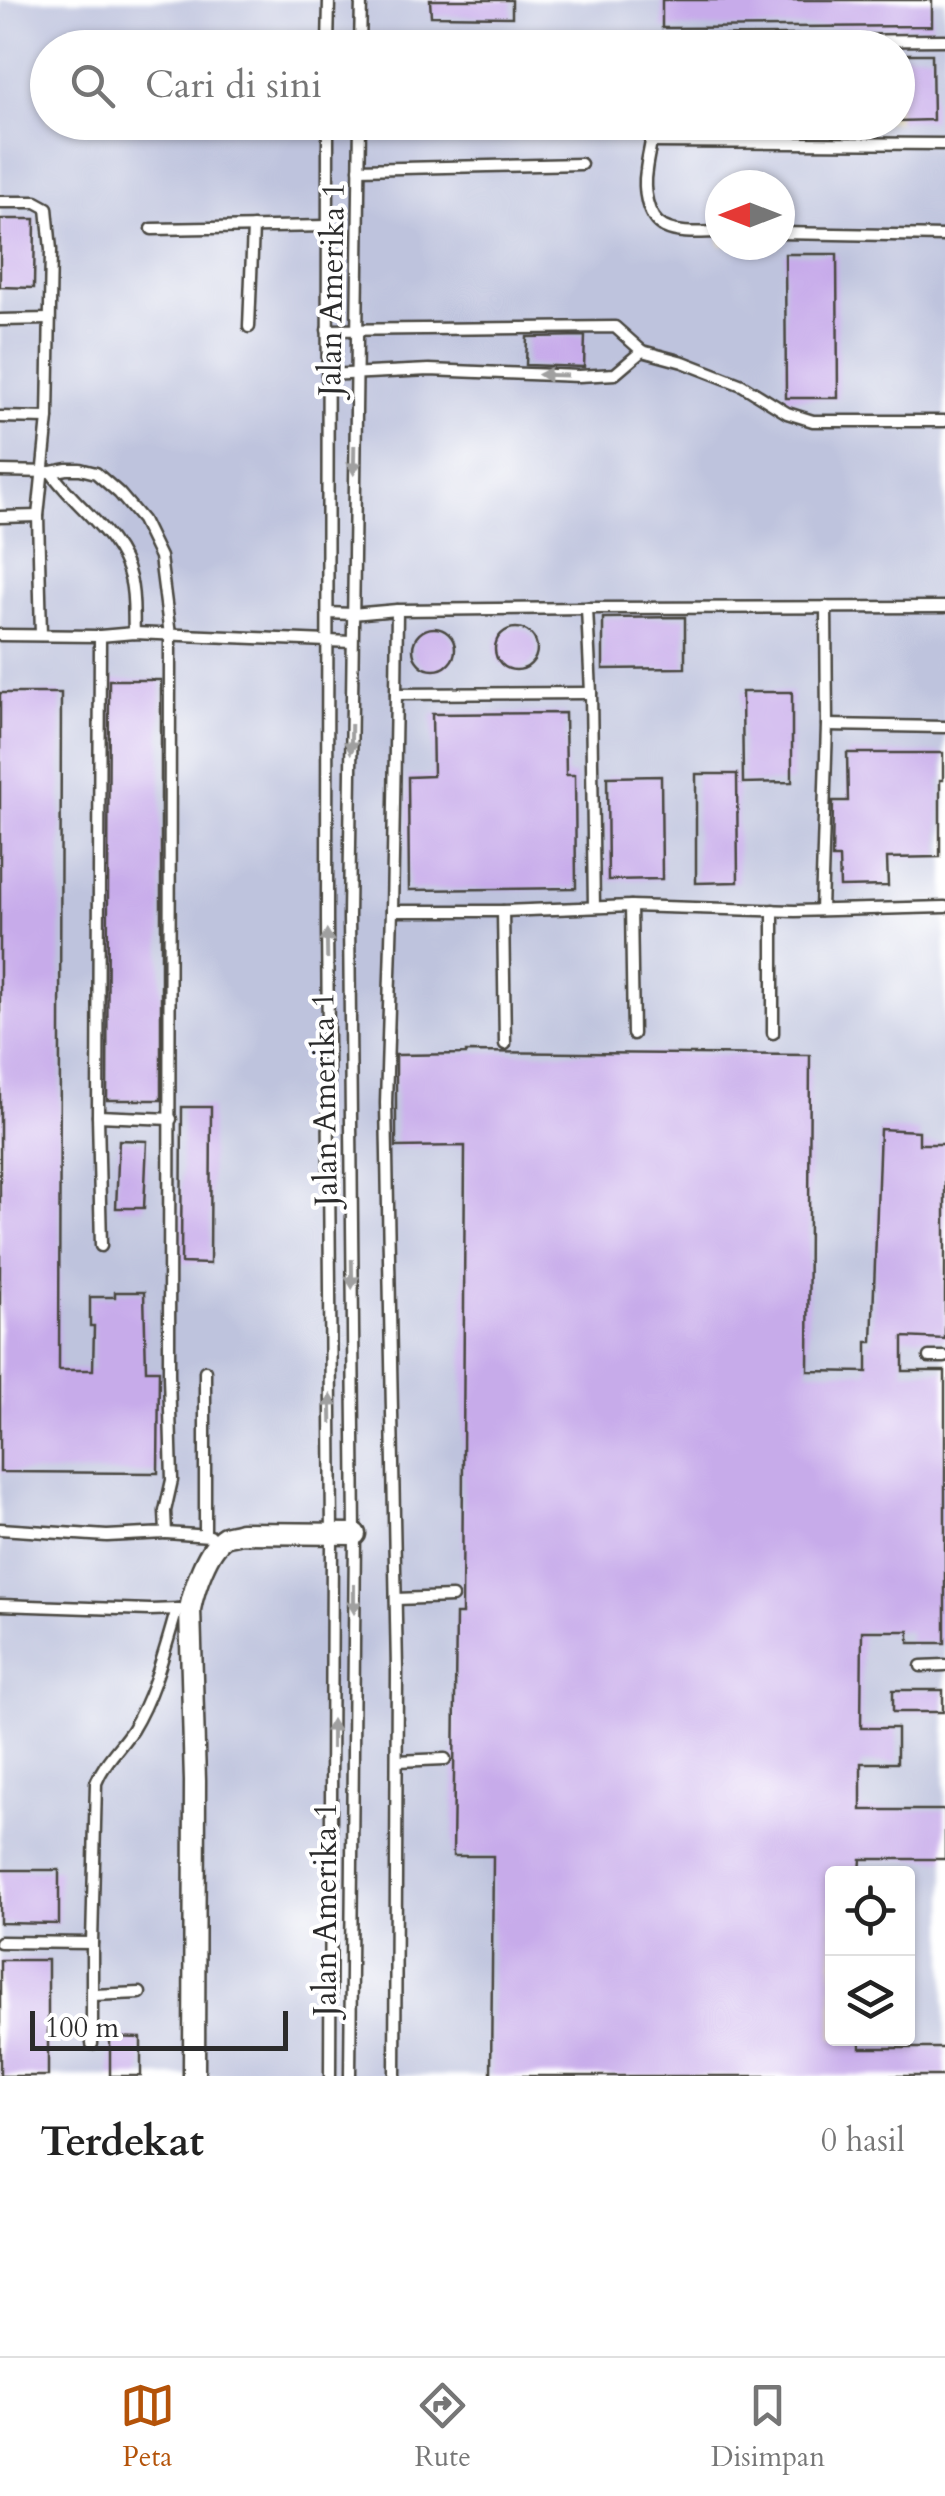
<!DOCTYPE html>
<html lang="id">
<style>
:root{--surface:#fff;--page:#f6f6f6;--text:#222;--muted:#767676;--line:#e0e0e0;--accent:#b45309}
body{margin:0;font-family:Cardo,serif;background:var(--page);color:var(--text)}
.controls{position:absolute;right:30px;bottom:30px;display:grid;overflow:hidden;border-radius:10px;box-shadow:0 2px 8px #0004}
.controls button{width:90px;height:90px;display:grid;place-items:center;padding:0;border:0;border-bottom:2px solid var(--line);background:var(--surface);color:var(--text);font:50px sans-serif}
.compass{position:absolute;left:705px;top:170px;width:90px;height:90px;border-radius:50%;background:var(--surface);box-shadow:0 2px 8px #0004;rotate:270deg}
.scale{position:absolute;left:30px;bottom:25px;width:258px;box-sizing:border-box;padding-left:10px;border:5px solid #2b2b2b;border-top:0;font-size:28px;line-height:35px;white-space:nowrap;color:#2b2b2b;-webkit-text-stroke:8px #fff;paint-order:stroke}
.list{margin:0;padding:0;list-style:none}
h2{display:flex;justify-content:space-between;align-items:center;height:130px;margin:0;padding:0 40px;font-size:42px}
h2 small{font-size:32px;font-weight:400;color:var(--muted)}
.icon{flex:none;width:55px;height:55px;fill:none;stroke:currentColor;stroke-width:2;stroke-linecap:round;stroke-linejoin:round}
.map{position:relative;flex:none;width:945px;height:2076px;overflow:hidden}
.search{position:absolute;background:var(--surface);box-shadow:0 2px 8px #0004;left:30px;right:30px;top:30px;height:110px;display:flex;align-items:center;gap:25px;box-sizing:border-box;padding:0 35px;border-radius:55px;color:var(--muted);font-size:38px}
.sheet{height:280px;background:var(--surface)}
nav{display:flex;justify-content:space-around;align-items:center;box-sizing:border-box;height:140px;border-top:2px solid var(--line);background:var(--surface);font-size:28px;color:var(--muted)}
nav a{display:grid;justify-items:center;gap:5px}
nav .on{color:var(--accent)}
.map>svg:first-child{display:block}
.industrial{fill:#bec3dd;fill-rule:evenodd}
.building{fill:#c7abea}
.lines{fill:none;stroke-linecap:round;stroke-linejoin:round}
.lane-casing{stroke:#484641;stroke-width:15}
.street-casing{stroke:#484641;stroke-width:25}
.lane{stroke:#fff;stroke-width:10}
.street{stroke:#fff;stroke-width:20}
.oneway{fill:#a0a0a0}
.labels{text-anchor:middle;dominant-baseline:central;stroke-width:8;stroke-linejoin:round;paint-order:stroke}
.street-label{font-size:32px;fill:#2b2b2b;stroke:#fff}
</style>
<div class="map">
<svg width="945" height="2076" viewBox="0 0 945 2076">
<rect width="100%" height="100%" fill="#fff"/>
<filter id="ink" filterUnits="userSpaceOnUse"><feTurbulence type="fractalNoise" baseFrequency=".01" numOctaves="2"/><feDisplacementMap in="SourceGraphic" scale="20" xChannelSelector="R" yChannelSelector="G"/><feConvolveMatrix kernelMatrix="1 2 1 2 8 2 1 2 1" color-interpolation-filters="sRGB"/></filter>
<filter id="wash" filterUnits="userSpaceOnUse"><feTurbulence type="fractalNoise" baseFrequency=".0048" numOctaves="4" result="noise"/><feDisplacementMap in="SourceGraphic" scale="40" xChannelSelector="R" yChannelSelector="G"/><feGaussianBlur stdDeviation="2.25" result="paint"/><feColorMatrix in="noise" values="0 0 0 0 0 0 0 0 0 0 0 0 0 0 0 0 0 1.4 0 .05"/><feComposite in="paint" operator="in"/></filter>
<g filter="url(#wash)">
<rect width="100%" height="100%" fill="#ece1be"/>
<path class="industrial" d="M0,0H945V2076H0ZM48,48H898V122H48ZM720,185H780V245H720ZM832,1874H908V2038H832Z"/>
<g id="blocks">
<g class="building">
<polygon points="430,0 512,0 512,17 431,16"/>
<polygon points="662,0 932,0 932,26 662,28"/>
<polygon points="898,54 932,54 933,120 898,121"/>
<polygon points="0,219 35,219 34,288 0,287"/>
<polygon points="785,254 837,254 838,398 786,398"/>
<polygon points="585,336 584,367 526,365 527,337"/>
<polygon points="685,617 685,668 603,669 603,618"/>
<circle cx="516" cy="649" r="21"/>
<circle cx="434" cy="649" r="21"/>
<polygon points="109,680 161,680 161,1100 107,1100"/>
<polygon points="742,692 792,692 792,782 743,783"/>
<polygon points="0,693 61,693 59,1370 93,1370 94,1326 90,1326 90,1297 115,1297 115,1292 144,1292 146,1370 159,1370 158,1473 0,1472"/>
<polygon points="565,713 566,775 575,775 576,888 409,890 408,777 433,776 432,714"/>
<polygon points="847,753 943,753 943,780 940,780 940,857 887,858 888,886 840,887 839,858 832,858 833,801 848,801"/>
<polygon points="696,774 737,774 738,882 696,883"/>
<polygon points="661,776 662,879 608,880 607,777"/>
<polygon points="466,1052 810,1055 808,1371 867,1372 867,1342 872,1342 880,1129 919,1131 919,1144 945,1144 945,1339 903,1337 903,1371 945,1371 945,1643 909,1643 909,1631 862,1631 861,1728 897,1728 897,1763 861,1763 861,1810 945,1810 945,1859 861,1859 860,1874 832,1874 832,2038 860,2038 860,2048 945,2048 945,2076 491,2076 493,1856 453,1856 456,1614 462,1614 465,1146 396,1147 396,1055 466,1054"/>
<polygon points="182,1107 211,1107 210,1264 181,1263"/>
<polygon points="119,1140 147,1141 144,1208 116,1208"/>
<rect x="893" y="1690" width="50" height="22"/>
<polygon points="0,1870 59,1870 59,1924 0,1923"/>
<rect x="0" y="1960" width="48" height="116"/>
<polygon points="110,2037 141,2038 141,2076 110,2076"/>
</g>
</g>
</g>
<g filter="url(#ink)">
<use href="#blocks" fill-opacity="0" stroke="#484641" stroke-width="2.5"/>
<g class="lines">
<defs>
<g id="lane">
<polyline points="328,48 329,0"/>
<polyline points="360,48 361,0"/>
<polyline points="656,48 661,42 676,42 945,40"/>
<polyline points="328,122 327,920 332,1535 330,2076"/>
<path d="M653,122C653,139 648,153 646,170C643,188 646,218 664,227C680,235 703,232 720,232"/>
<polyline points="652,142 945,144"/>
<polyline points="359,169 581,164"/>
<polyline points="0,202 36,202 47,208 51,250 48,418 38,516 41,635"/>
<polyline points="152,229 327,226"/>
<polyline points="780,233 945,236"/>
<polyline points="0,320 49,319"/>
<polyline points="249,327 253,227"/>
<polyline points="327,330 615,327 642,351 683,362 742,385 787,413 813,421 945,421"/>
<polyline points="327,375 429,370 579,376 615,374 642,351"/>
<polyline points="0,417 48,418"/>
<polyline points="0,471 51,472 67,469 80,469 96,473 119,493 142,520 160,557 170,635 169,1374 172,1480 165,1511 166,1533 107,1536 0,1529"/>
<path d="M51,472C76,508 120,534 130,578C135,596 133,615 134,633"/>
<polyline points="0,517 38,516"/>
<polyline points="587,608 397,610 396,694 591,693"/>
<polyline points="328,613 352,614 397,610"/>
<polyline points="0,635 100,636 134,633 352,642"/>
<polyline points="100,636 98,1116 101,1246"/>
<polyline points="827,725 945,727"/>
<polyline points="631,906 633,1034"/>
<polyline points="594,907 591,693 587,608 945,607"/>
<polyline points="773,910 773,1033"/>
<polyline points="821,910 827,725 826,607"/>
<polyline points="392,911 396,694"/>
<polyline points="503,911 505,1044"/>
<polyline points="98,1116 171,1119"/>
<polyline points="929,1357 945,1357"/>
<polyline points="205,1371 205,1535"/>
<polyline points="166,1533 210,1536"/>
<polyline points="396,1599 452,1597"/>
<polyline points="0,1605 150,1610 179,1609"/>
<polyline points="921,1666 945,1665"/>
<polyline points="397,1761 445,1759"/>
<path d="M0,1942L92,1943L96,1783C104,1762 120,1748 132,1730C154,1694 165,1649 177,1609"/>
<polyline points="93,1995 140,1993"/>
<polyline points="92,2044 92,1943"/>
<polyline points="350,2076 355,1534 349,917 360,122"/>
<polyline points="395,2076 397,1670 386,1103 392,911 503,911 631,906 795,911 945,907"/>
</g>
<path id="street" d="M194,2076L195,1781L190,1609C194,1589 207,1548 225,1537C227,1536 239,1534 241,1533L355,1534"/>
</defs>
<use href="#lane" class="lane-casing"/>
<use href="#street" class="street-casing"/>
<use href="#lane" class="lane"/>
<use href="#street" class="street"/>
</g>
<defs><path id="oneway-solid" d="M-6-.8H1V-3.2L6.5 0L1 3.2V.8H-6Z" transform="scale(2.5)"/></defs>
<g class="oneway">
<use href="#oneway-solid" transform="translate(553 375) rotate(-178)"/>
<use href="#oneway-solid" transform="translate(354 460) rotate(91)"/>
<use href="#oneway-solid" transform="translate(351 739) rotate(91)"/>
<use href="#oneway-solid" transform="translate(327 944) rotate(-91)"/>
<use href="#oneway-solid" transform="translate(352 1274) rotate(89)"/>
<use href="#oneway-solid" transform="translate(331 1409) rotate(-91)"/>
<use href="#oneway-solid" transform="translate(354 1599) rotate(90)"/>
<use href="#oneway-solid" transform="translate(332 1734) rotate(-90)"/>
</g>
</g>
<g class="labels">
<g class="street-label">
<text transform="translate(332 289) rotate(-89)">Jalan Amerika 1</text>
<text transform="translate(325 1099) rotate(-91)">Jalan Amerika 1</text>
<text transform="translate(326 1909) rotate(-90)">Jalan Amerika 1</text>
</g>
</g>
</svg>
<div class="controls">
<button><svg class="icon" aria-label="locate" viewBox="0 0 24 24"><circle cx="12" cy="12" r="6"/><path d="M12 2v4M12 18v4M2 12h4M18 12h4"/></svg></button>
<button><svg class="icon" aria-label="layers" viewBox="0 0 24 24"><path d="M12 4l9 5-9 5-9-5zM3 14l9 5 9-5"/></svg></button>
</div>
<svg class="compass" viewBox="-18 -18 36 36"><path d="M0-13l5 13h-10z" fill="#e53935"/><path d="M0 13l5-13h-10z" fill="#767676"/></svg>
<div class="scale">100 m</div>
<div class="search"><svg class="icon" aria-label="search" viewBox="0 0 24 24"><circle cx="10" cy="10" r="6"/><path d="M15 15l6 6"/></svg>Cari di sini</div>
</div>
<section class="sheet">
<h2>Terdekat<small>0 hasil</small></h2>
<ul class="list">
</ul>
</section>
<nav>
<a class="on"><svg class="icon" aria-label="map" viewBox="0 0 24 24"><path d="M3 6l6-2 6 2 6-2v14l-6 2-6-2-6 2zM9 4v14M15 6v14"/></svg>Peta</a>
<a><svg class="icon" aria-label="directions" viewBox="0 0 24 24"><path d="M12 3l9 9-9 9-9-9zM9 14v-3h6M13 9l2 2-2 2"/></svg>Rute</a>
<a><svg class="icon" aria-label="saved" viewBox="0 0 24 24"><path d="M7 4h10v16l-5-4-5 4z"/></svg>Disimpan</a>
</nav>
